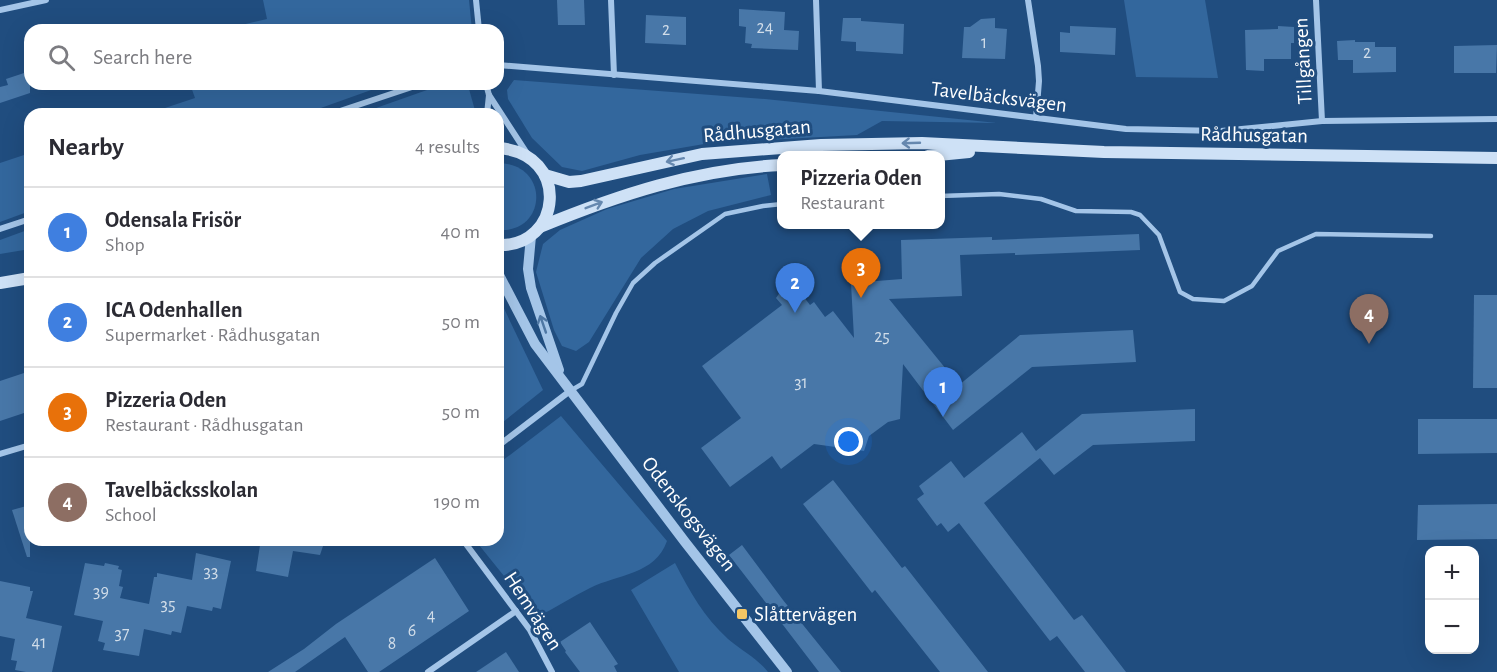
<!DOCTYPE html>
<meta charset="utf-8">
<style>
:root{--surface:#fff;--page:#f7f7f7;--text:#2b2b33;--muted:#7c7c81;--line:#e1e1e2;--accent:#867149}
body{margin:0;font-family:"Alegreya Sans",sans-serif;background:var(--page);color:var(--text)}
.controls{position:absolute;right:18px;bottom:18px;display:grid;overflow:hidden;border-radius:12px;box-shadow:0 6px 24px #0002}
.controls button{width:54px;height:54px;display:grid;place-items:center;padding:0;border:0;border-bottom:2px solid var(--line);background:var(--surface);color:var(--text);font:30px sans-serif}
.you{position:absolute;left:849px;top:442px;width:21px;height:21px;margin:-15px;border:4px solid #fff;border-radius:50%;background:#1a73e8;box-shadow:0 0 0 9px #1a73e833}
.badge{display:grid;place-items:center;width:39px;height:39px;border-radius:50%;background:var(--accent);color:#fff;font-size:20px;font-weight:700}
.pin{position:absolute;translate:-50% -50px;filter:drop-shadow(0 2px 3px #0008)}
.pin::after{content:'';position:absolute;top:32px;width:21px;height:18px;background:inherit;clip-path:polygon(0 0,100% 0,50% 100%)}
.popup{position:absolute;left:777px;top:151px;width:168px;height:78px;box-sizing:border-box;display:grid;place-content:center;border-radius:12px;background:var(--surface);filter:drop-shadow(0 2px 4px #0005);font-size:20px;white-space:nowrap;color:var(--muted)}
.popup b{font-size:22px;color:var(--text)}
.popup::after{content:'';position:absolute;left:50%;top:100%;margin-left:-12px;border:12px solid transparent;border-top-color:var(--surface)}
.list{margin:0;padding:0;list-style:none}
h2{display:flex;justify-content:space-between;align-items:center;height:78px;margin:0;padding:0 24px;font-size:26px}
h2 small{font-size:20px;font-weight:400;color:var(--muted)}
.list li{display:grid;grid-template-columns:39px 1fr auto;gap:18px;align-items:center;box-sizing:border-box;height:90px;padding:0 24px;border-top:2px solid var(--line)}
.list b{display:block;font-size:22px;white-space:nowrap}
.list p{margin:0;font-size:20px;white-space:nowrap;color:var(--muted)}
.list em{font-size:20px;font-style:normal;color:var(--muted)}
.icon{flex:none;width:33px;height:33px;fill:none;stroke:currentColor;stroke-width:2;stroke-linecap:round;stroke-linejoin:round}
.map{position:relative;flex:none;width:1497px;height:672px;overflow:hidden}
.search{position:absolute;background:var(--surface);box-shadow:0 6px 24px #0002;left:24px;top:24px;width:480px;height:66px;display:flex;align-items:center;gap:15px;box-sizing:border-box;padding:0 21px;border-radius:18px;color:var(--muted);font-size:22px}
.panel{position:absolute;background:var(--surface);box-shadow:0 6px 24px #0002;left:24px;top:108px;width:480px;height:438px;border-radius:18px}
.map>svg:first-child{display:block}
.green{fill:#33679d}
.building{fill:#4877a8}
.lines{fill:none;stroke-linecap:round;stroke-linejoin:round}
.service{stroke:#a4c5e8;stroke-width:4.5}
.minor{stroke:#a4c5e8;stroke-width:6}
.tertiary{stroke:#a4c5e8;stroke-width:10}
.secondary{stroke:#cee1f6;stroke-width:12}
.oneway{stroke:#6688af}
.oneway2{stroke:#4e77a4}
.poi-dot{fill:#f5c664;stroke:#204d7f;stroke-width:2}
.labels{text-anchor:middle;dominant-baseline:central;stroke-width:6;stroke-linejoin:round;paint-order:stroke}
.number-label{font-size:18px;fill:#d1dde9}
.street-label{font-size:21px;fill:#fff;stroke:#204d7f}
.poi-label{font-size:21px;fill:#fff;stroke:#204d7f;text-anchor:start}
</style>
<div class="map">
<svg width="1497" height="672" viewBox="0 0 1497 672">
<rect width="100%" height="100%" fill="#204d7f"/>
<g class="green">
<polygon points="263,0 469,0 472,30 220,30 267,19"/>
<polygon points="1124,0 1205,0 1218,78 1136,77"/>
<polygon points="514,80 765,99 997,123 882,121 857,135 710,143 640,155 582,171 562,167 532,138 508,99 507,90"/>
<polygon points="190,84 388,84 304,114 147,114 195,98"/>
<polygon points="444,84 461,84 469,89 476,114 359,114"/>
<polygon points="30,153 30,211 0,222 0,163"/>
<path d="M498,163C551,164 547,234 498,230Z"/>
<polygon points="767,174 771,195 708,211 673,229 641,258 589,342 576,351 562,346 554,330 536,272 543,244 560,230 607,209 674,189"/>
<polygon points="30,229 30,249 0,254 0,240"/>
<polygon points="498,296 543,390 498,426"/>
<path d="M561,416L667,541C655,575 618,574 590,588C572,597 555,608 537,617L475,540H498V464Z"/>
<path d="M675,563C690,592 704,617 728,639C742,651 757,658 768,672H679L631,590Z"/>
</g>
<g class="building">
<polygon points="557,0 584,0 585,25 558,25"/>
<polygon points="739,9 785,12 784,30 799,31 798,50 751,48 752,44 745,43 746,27 739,26"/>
<polygon points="646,15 686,17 686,45 645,43"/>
<polygon points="843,18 861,18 861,21 904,24 903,54 856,51 856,42 841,41"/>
<polygon points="995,18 995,28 1007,29 1005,59 962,58 964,27 970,27 981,19"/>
<polygon points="1070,26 1116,28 1115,55 1060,52 1060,32 1070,33"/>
<polygon points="1278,26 1294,27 1294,43 1291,43 1291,59 1264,59 1264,71 1246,70 1245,30 1278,29"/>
<polygon points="1355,40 1355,42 1375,42 1375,47 1396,47 1396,72 1353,73 1353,60 1338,60 1337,41"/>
<polygon points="1497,45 1496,73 1454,73 1454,46"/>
<polygon points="30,71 30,93 0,103 0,87 8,85 6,79"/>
<polygon points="1139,234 1140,250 1015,255 1015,253 960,255 962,296 889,299 959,385 1020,335 1133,330 1136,362 1032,367 953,430 903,364 900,419 888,422 869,436 864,451 814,444 781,469 772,456 730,487 701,448 741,418 702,366 782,305 776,298 783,288 794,284 810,305 814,302 825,317 833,311 854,338 851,283 902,279 901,240 992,237 992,240"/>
<polygon points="1474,295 1497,295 1497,388 1473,388"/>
<polygon points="30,371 30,411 0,421 0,381"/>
<polygon points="1195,409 1195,441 1093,445 1054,475 1040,458 984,503 1074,620 1082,615 1126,672 1085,672 1057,636 1050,641 959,523 948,532 941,523 937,526 917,499 924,494 919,486 951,461 964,478 1022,432 1036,451 1082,414"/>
<polygon points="1418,419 1497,419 1497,453 1418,454"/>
<polygon points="833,480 902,568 905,566 988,672 940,672 875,590 872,593 803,504"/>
<polygon points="1497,504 1497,539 1417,540 1418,505"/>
<polygon points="30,505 30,557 27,557 12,510"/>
<polygon points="263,540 325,540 320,555 293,551 288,577 256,571 260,545 262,545"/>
<polygon points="742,545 783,600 841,672 819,672 783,625 729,555"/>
<polygon points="196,553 231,561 221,609 213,607 212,611 187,606 181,633 172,631 171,635 144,629 139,656 103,650 105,643 98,641 103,621 74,615 85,563 104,566 105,563 119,566 118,569 122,570 119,586 123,587 120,598 149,604 154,577 157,577 157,573 192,580"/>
<polygon points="435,558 469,611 379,672 368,672 345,637 295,672 268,672 304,649 336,624"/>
<polygon points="0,581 30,587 30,591 33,591 26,618 62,626 52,672 26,672 15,670 17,661 11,660 15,639 0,636"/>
<polygon points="590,622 618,664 614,666 617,672 580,672 565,652 566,651 560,642"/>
<polygon points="506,652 519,672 476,672"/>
</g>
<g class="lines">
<g class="service">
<polyline points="940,196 999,194 1041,199 1076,211 1131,212 1140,215 1159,235 1180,292 1193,299 1224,301 1252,286 1278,251 1316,234 1431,236"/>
<polyline points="570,391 582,384 616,313 633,283 655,263 725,214 763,206 782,204"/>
</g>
<g class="minor">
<polyline points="476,0 479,30"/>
<polyline points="611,0 614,75"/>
<polyline points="816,0 819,91"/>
<polyline points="1028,0 1038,66 1039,81 1036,118"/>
<polyline points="1316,0 1322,121"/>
<polyline points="0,10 46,0"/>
<polyline points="498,65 819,91 1126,129 1221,131 1322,121 1497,119"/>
<polyline points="486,84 489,95 487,114"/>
<polyline points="489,95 528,155"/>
<polyline points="331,114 421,84"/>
<polyline points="0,229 30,219"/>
<polyline points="498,446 570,391"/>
<polyline points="0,454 30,445"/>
<polyline points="463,540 530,630 552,672"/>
<polyline points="428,672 516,611"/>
</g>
<g class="tertiary">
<polyline points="531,236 528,269 531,288 559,370"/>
<polyline points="498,273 535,344 685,542 787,672"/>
</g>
<g class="secondary">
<path d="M498,148C572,153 562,248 498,245"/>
<polyline points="928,156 969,152"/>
<polyline points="545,175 569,182 581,181 702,154 821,145 922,143 1104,152 1497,158"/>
<path d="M540,227C618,195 696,169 782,165"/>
<polyline points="0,283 30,278"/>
</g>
</g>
<defs><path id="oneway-shaft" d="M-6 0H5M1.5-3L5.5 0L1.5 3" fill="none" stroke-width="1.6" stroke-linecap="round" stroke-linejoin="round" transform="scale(1.5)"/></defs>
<g class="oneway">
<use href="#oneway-shaft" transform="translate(911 143) rotate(178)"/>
<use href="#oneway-shaft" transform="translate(675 160) rotate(168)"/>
<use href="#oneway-shaft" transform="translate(594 205) rotate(-21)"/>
</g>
<use class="oneway2" href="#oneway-shaft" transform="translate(543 324) rotate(-109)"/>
<rect class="poi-dot" x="736" y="608" width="12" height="12" rx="3"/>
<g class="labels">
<g class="number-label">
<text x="765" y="28">24</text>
<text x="666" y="30">2</text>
<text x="984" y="43">1</text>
<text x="1367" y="53">2</text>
<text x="882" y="337">25</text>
<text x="801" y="383">31</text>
<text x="211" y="572">33</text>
<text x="101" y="592">39</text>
<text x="168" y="605">35</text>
<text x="431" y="616">4</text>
<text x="412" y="631">6</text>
<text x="122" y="634">37</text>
<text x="39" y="643">41</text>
<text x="392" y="644">8</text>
</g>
<g class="street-label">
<text transform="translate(1303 61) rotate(-93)">Tillgången</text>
<text transform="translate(999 97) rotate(7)">Tavelbäcksvägen</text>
<text transform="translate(757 131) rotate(-5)">Rådhusgatan</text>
<text transform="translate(1254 135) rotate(1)">Rådhusgatan</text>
<text transform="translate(689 514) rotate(52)">Odenskogsvägen</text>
<text transform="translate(533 611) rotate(57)">Hemvägen</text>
</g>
<g class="poi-label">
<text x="754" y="614">Slåttervägen</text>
</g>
</g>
</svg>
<div class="controls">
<button>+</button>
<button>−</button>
</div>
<div class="you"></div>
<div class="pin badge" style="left:943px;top:417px;background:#3f7fe0">1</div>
<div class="pin badge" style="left:795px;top:313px;background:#3f7fe0">2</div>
<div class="pin badge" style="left:861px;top:298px;background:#e8710a">3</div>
<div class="popup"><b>Pizzeria Oden</b>Restaurant</div>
<div class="pin badge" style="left:1369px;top:344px;background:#8d6e63">4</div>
<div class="search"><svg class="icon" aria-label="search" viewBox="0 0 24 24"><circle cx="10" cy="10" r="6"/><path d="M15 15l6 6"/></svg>Search here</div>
<section class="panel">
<h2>Nearby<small>4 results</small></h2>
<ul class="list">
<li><span class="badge" style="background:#3f7fe0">1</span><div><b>Odensala Frisör</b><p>Shop</p></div><em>40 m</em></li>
<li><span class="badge" style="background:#3f7fe0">2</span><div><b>ICA Odenhallen</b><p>Supermarket · Rådhusgatan</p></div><em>50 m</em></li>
<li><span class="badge" style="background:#e8710a">3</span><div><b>Pizzeria Oden</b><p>Restaurant · Rådhusgatan</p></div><em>50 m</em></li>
<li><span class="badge" style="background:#8d6e63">4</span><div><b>Tavelbäcksskolan</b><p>School</p></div><em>190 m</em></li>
</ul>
</section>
</div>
